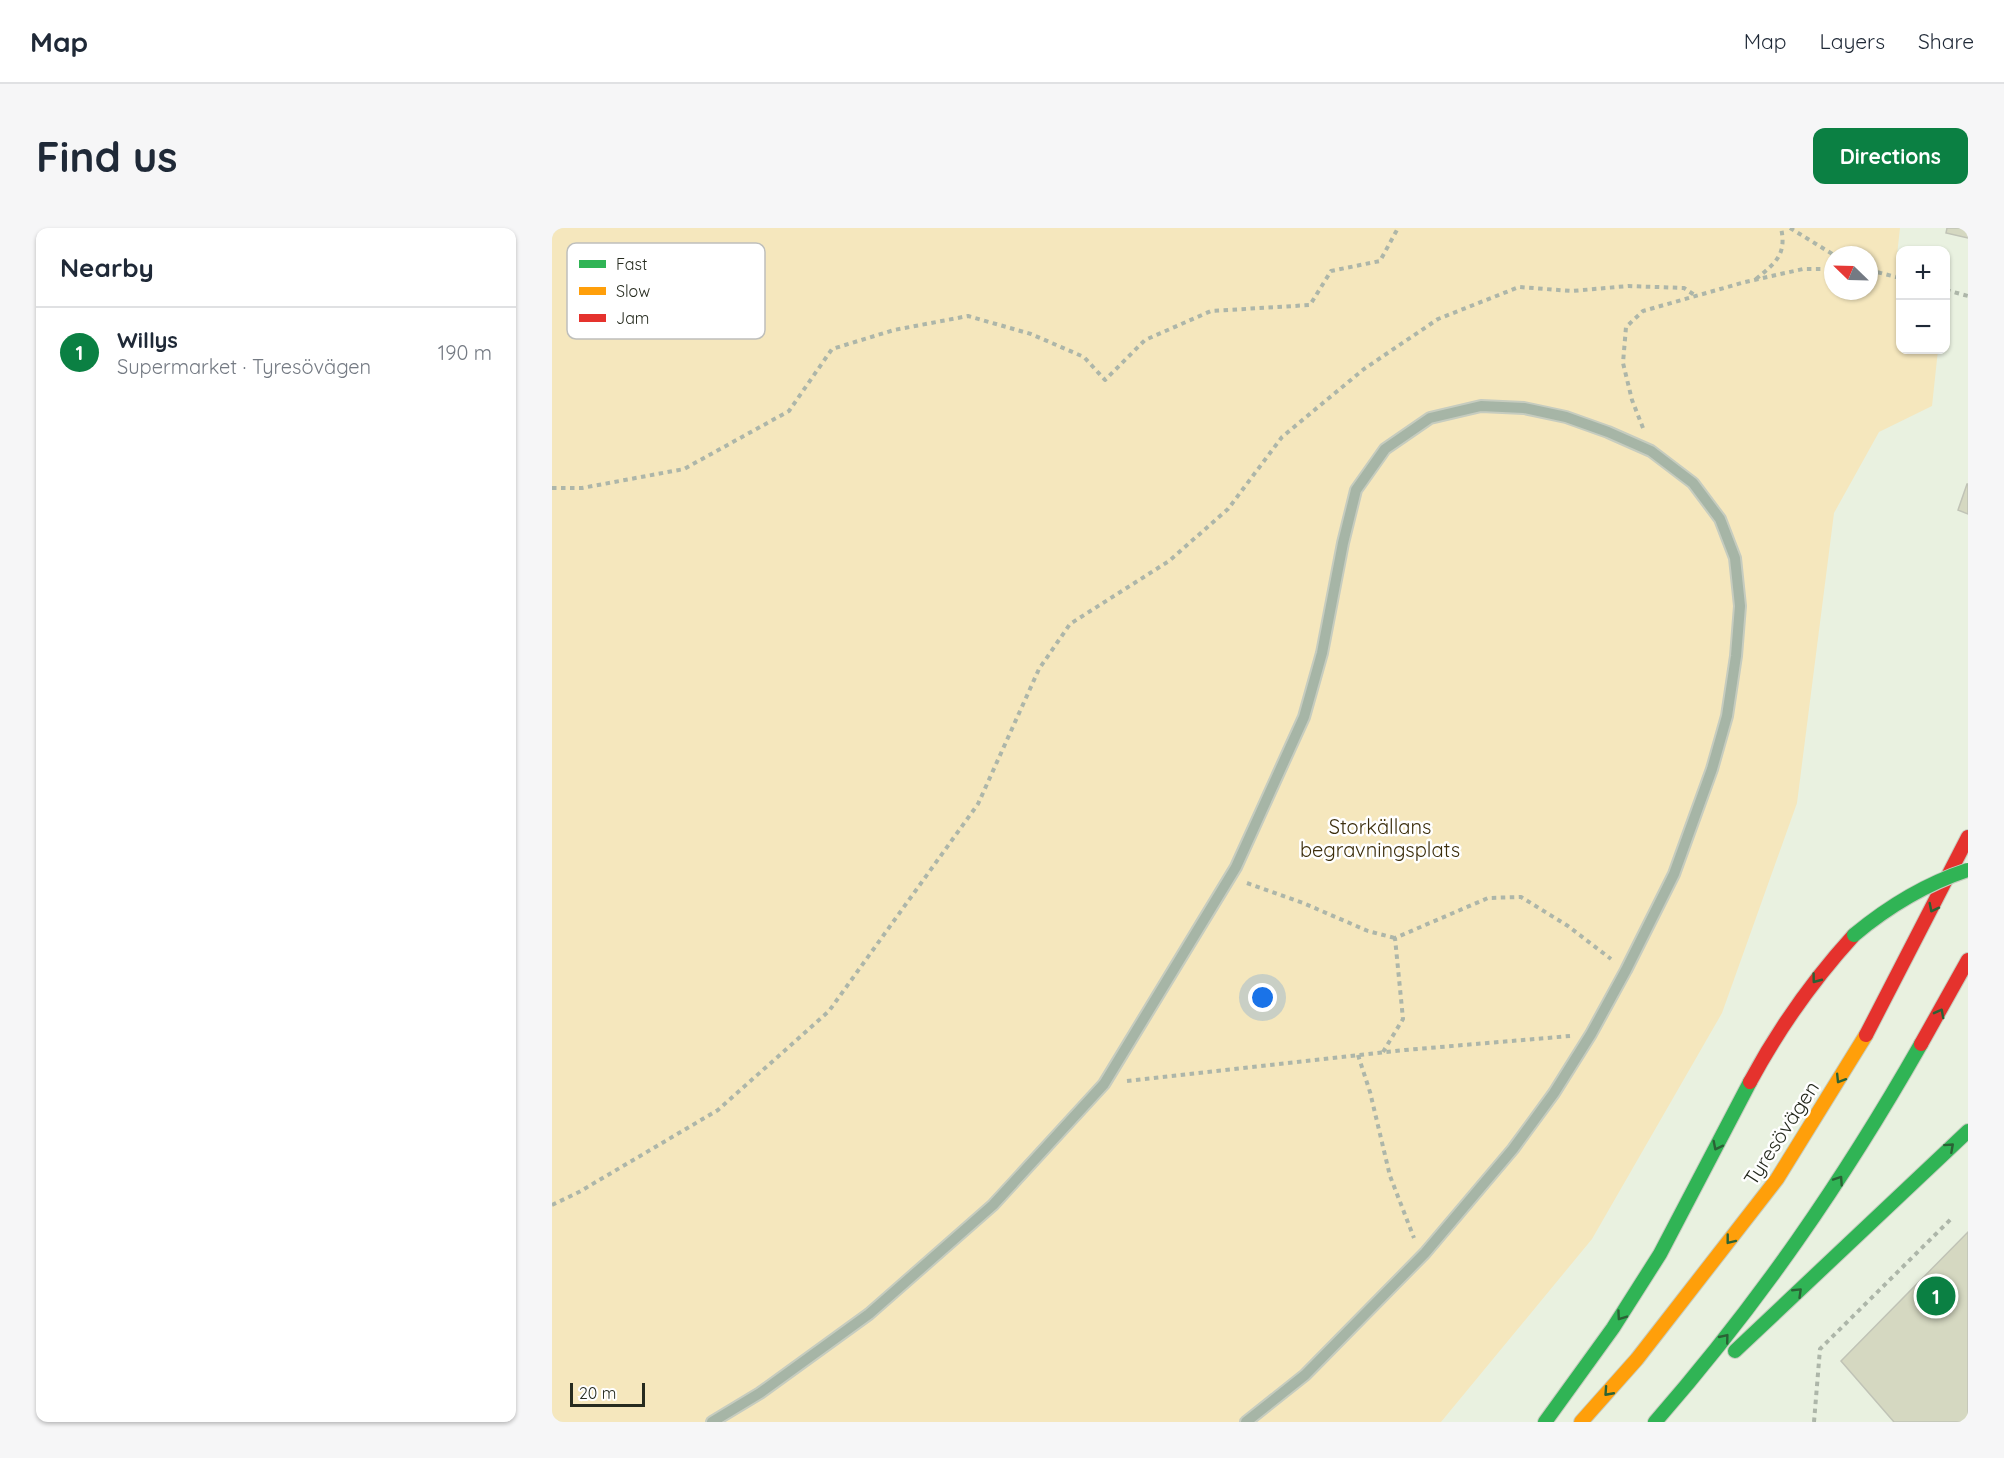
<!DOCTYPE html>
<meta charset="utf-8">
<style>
:root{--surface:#fff;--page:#f6f6f7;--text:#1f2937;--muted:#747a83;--line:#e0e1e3;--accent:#0b8043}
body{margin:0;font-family:Quicksand,sans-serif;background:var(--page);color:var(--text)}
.controls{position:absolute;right:18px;top:18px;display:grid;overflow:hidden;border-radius:12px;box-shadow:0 2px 4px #0004}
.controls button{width:54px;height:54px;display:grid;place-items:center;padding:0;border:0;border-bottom:2px solid var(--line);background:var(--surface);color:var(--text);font:30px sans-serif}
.compass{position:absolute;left:1272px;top:18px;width:54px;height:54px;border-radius:50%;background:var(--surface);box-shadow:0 2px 4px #0004;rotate:293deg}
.scale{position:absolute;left:18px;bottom:15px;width:75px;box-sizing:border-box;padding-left:6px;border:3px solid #262b1f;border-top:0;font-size:16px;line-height:21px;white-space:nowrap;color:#262b1f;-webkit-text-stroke:4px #fff;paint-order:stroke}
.you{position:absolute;left:711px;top:770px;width:21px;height:21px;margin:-15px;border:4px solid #fff;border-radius:50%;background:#1a73e8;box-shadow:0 0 0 9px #1a73e833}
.badge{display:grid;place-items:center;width:39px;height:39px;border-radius:50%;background:var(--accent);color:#fff;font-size:20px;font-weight:700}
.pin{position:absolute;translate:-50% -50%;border:3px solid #fff;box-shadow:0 2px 6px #0006}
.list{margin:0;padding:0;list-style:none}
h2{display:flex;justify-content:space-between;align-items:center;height:78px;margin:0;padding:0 24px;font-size:26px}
h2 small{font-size:20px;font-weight:400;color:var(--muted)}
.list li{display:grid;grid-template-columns:39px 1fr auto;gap:18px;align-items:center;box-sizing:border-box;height:90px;padding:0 24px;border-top:2px solid var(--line)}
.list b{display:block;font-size:22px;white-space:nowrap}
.list p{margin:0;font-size:20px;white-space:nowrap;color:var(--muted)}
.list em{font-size:20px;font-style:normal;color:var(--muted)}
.map{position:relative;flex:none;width:1416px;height:1194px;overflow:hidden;border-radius:12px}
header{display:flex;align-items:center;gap:36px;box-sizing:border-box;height:84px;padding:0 30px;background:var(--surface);border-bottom:2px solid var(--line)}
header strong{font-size:28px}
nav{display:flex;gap:33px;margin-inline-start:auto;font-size:21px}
.intro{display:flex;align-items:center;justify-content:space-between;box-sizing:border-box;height:144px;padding:0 36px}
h1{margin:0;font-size:42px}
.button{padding:15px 27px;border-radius:12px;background:var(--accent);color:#fff;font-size:21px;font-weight:700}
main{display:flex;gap:36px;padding:0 36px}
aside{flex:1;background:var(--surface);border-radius:12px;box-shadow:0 2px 4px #0004}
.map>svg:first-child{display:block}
.green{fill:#f5e7bd;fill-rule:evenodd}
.building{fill:#d5d8c1;stroke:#c0c3b6;stroke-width:1.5}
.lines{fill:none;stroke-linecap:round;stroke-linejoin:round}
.lane-casing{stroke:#c6ccbf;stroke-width:14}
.fast-casing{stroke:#c6ccbf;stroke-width:16}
.slow-casing{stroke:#c6ccbf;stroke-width:16}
.jam-casing{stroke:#c6ccbf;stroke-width:16}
.path{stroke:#adb6a9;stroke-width:4;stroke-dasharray:4.5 4.5;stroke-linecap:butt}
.lane{stroke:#a6b5a6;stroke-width:10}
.fast{stroke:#30b455;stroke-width:14}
.slow{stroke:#ff9f0a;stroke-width:14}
.jam{stroke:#e5322d;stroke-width:14}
.fast-bridge-casing{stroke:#c6ccbf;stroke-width:16;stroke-linecap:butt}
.fast-bridge{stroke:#30b455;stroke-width:14}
.oneway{stroke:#2a6235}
.labels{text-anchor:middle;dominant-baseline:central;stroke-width:5;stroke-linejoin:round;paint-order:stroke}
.park-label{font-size:20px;fill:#3c2e0c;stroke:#fff}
.street-label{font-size:20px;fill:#262b1f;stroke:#fff}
.key{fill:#fff;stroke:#bebfbc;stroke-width:1.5}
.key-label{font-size:16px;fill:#262b1f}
</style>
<header>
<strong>Map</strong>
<nav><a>Map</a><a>Layers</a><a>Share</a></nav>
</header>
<div class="intro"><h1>Find us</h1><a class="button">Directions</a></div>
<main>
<aside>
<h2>Nearby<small></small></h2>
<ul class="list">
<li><span class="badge">1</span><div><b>Willys</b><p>Supermarket · Tyresövägen</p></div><em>190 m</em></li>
</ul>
</aside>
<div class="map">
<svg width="1416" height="1194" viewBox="0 0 1416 1194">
<rect width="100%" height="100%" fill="#e9f1e0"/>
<path class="green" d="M0,0H1348L1344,36L1348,42V122H1386L1380,178L1327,204L1282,285L1245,575L1170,785L1040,1011L889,1194H0ZM1281,27H1317V63H1281Z"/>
<g class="building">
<polygon points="1395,0 1416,0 1416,10 1394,5"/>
<polygon points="1415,256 1416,256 1416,286 1406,282"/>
<polygon points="1416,1004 1416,1194 1342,1194 1289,1133"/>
</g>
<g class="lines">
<defs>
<polyline id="lane" points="160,1194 208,1165 317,1086 441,977 552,856 684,639 752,489 770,425 791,315 804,262 833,221 878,190 929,178 972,180 1014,189 1056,204 1099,223 1141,255 1168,291 1183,330 1188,378 1184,428 1175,488 1160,541 1122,646 1074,742 1039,806 1002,865 961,921 873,1025 753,1147 694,1194"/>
<g id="fast">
<polyline points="1183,1123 1416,903"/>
<polyline points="993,1194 1061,1100 1108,1026 1198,854"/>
<path d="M1103,1194C1207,1075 1291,953 1369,816"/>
</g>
<polyline id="slow" points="1029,1194 1085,1131 1225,951 1314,807"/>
<g id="jam">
<polyline points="1314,807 1416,609"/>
<polyline points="1369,816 1416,732"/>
<path d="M1198,854C1227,800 1261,752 1302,707"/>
</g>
</defs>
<use href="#lane" class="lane-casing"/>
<use href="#fast" class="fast-casing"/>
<use href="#slow" class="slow-casing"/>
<use href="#jam" class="jam-casing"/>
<g class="path">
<polyline points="1238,0 1282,27"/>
<polyline points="1317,42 1348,50"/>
<path d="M1204,51C1223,35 1235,27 1229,0"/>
<polyline points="1394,62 1416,68"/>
<polyline points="1091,200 1080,172 1071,135 1074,99 1091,83 1193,54 1251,41 1281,41"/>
<polyline points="0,260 30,260 132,241 237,183 280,121 342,102 416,88 479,106 532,129 553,152 593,112 659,83 758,77 779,43 828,33 846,0"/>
<polyline points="695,655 751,675 816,703 843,710"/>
<polyline points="831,824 851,791 843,710 936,670 969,669 1016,698 1059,731"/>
<polyline points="806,827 818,864 838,948 862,1010"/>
<polyline points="575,853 853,822 1018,808"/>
<polyline points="0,977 27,964 166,882 277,783 426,576 487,441 518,396 617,333 676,281 730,209 812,141 886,91 967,59 1020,63 1076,58 1132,60 1144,68"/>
<polyline points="1262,1194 1268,1121 1401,989"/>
</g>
<use href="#lane" class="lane"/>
<use href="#fast" class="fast"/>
<use href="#slow" class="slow"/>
<use href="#jam" class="jam"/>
<defs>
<path id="fast-bridge" d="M1302,707C1337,678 1373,656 1416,642"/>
</defs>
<use href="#fast-bridge" class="fast-bridge-casing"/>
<use href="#fast-bridge" class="fast-bridge"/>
</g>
<defs><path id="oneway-chevron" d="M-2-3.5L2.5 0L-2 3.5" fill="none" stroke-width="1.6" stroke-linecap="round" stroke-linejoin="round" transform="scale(1.5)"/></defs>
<g class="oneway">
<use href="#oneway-chevron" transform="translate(1381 680) rotate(117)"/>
<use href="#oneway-chevron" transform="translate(1264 751) rotate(127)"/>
<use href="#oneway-chevron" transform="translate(1388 785) rotate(-62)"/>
<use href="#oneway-chevron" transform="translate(1288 851) rotate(122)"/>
<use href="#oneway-chevron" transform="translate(1165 918) rotate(117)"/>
<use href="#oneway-chevron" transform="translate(1398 919) rotate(-42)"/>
<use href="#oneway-chevron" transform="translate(1287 952) rotate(-56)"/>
<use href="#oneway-chevron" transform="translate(1178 1012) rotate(128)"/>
<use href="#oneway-chevron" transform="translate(1246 1064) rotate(-44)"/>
<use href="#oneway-chevron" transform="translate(1069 1088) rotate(125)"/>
<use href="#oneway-chevron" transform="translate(1173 1110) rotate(-51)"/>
<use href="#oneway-chevron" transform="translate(1056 1164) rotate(132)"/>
</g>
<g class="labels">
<g class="park-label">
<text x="828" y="598">Storkällans<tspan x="828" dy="23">begravningsplats</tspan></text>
</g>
<g class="street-label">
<text transform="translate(1229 905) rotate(-57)">Tyresövägen</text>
</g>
</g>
<rect x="15" y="15" width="198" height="96" rx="9" class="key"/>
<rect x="27" y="32" width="27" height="8" fill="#30b455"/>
<rect x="27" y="59" width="27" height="8" fill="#ff9f0a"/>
<rect x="27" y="86" width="27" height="8" fill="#e5322d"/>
<g class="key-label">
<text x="64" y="42">Fast</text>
<text x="64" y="69">Slow</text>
<text x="64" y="96">Jam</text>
</g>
</svg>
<div class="controls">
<button>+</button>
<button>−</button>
</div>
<svg class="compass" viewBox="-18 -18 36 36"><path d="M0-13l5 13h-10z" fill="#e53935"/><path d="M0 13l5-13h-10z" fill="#747a83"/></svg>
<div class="scale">20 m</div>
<div class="you"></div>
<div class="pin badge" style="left:1384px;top:1068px">1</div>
</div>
</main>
